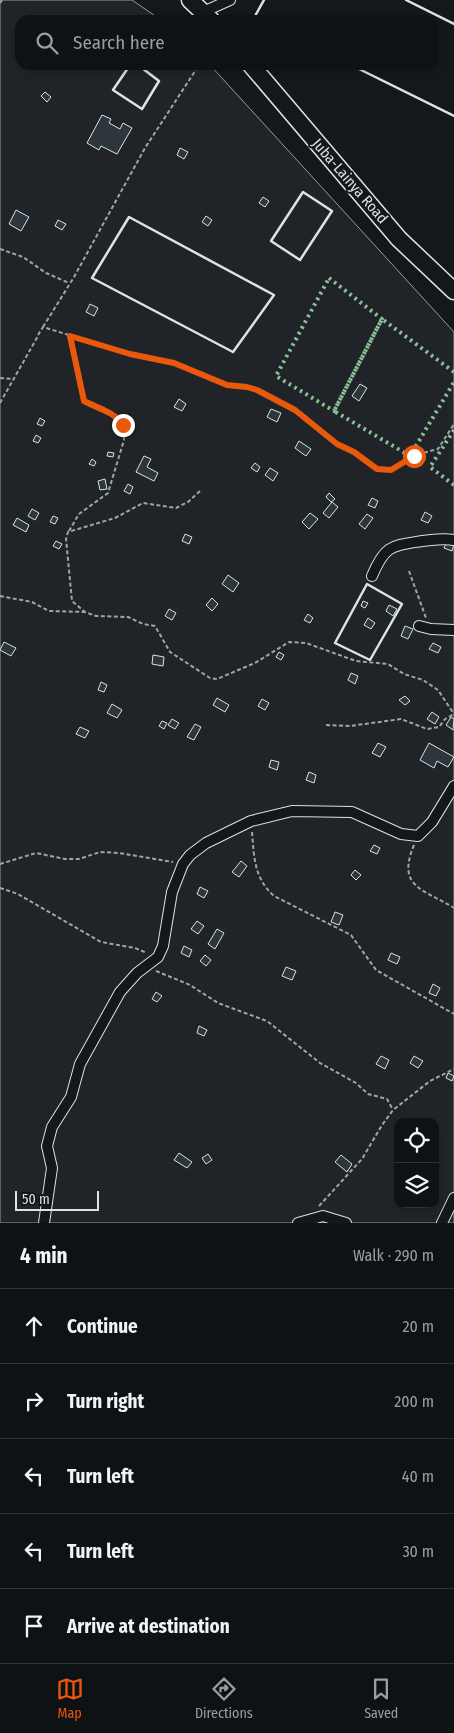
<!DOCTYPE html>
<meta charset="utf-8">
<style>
:root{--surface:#0f1215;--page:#181b1e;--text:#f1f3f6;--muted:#9b9ea0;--line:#2f3234;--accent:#ea580c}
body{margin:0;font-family:"Fira Sans Condensed",sans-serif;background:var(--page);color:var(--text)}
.controls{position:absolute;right:15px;bottom:15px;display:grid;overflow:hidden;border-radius:10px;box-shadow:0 2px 8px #0003}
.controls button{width:45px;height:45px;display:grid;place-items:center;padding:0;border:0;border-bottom:1px solid var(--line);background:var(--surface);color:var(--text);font:25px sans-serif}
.scale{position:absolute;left:15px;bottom:12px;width:84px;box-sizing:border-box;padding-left:5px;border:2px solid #d8e6dc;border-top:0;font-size:14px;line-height:18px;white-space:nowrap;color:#d8e6dc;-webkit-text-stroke:4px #14181c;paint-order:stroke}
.stop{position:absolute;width:15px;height:15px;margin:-11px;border:4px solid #ea580c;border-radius:50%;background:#fff}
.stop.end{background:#ea580c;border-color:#fff;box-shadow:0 1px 5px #0008}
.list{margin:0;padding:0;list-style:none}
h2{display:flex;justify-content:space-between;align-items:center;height:65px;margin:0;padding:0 20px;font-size:21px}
h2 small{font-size:16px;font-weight:400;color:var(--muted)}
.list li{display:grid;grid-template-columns:32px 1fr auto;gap:15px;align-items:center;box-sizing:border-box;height:75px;padding:0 20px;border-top:1px solid var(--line)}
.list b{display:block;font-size:19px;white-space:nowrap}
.list em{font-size:16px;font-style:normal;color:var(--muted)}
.icon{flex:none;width:28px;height:28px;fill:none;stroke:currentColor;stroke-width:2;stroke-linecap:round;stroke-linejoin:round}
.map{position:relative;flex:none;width:454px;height:1223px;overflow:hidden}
.search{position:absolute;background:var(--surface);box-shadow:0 2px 8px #0003;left:15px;right:15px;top:15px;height:55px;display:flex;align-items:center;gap:12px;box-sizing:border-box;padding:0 18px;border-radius:15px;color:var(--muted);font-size:19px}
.sheet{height:440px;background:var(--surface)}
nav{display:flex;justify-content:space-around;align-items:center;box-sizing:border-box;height:70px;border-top:1px solid var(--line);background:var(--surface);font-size:14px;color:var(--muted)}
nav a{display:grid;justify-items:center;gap:2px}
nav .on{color:var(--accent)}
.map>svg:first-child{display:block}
.green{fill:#202428;stroke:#939e99;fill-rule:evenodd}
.building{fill:#2c363c;stroke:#d8e6dc}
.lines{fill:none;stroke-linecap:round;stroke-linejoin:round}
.street-casing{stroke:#d8e6dc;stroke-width:12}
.primary-casing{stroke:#d8e6dc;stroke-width:19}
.path{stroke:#9da8a2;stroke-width:2;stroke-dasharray:4 2.5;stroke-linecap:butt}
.street{stroke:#14181c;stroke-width:10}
.primary{stroke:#14181c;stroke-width:16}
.hedge{stroke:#8ac095;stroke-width:4;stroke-dasharray:2.5 4;stroke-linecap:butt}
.wall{stroke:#d8e6dc;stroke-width:2.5}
.route{stroke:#ea580c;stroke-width:6}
.labels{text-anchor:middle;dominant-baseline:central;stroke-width:4;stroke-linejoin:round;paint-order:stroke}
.street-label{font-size:15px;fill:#d8e6dc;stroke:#14181c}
</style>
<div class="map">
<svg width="454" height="1223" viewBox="0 0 454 1223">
<rect width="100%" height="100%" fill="#14181c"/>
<path class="green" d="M0,0H132L161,20H20V65H210L454,332V1223H0ZM398,1122H435V1204H398Z"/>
<g class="building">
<polygon points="45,92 51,97 47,102 41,96"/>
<polygon points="102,115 111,119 109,123 120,129 123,123 132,128 117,154 101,146 99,150 87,143"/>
<polygon points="180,148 188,152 184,159 177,155"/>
<polygon points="263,197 269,201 265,207 259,203"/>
<polygon points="16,210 29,217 21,231 9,224"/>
<polygon points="206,216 212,220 208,226 202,222"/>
<polygon points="58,220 66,224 62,230 55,226"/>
<polygon points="90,304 98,308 94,316 86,312"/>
<polygon points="360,384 367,388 359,401 352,396"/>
<polygon points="179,399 186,404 182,411 174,407"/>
<polygon points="271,409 281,413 277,422 267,417"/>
<polygon points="40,418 45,421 42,426 37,424"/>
<polygon points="36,435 41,438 38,443 33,441"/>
<polygon points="299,441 311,449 306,456 295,448"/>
<polygon points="108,452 114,453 113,457 107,456"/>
<polygon points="144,456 151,459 147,467 158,473 154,481 136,472"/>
<polygon points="92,459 96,462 94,466 89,464"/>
<polygon points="255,463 260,467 257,472 251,468"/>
<polygon points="270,468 278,473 273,481 265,475"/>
<polygon points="105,479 107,489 100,490 98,481"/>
<polygon points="128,484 133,487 130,494 124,491"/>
<polygon points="329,493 335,499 331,502 326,497"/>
<polygon points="372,498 378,501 375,508 368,505"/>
<polygon points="332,502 338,507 329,518 323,513"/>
<polygon points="32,509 39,513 35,520 28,516"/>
<polygon points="425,512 432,516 428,523 421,520"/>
<polygon points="310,513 318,519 309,529 302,522"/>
<polygon points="367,514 373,518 365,529 359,524"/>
<polygon points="53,516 58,518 55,524 50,522"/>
<polygon points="17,518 29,525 26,532 13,525"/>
<polygon points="185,534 192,537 189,544 182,541"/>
<polygon points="56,541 62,544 59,549 53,546"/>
<polygon points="447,541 454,544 452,551 444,548"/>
<polygon points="228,575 239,583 233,592 222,584"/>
<polygon points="212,598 218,604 212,611 206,605"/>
<polygon points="363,601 368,603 365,608 361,606"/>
<polygon points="389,605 397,609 393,616 386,611"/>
<polygon points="169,609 176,613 172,620 165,616"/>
<polygon points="308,614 313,618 310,623 304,620"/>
<polygon points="368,618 375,623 371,629 364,625"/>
<polygon points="405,626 413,629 408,639 401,636"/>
<polygon points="4,642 16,648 11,656 0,650"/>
<polygon points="433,643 441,647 438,653 429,649"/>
<polygon points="279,652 284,655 281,660 276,657"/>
<polygon points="153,655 164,657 163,666 152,664"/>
<polygon points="351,673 358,676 355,684 348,680"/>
<polygon points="101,682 107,685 104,692 98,690"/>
<polygon points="405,696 410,701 405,705 399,700"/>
<polygon points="217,698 229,705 225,712 213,705"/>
<polygon points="262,699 269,703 265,710 258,706"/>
<polygon points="112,704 122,710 117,718 107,713"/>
<polygon points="432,712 439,717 435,724 427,719"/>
<polygon points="451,717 454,719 453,730 446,725"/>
<polygon points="172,719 179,723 175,729 168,725"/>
<polygon points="162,721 167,723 164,729 159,726"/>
<polygon points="195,724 201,727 194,740 187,737"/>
<polygon points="80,727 89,731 85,738 76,734"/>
<polygon points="378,743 386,747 380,757 372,753"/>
<polygon points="429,743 454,757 448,767 437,761 434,768 420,760"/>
<polygon points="271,760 279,762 277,770 269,767"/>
<polygon points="309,772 316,775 314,783 306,780"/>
<polygon points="374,845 380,848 377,854 370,851"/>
<polygon points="241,861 247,866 239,877 232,872"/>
<polygon points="355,870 361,875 356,880 351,875"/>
<polygon points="200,887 208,891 204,898 197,894"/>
<polygon points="335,912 343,915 339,925 331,922"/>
<polygon points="197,921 204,926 198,934 191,929"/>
<polygon points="217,929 224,933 215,949 208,944"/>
<polygon points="184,946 192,950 189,957 181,953"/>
<polygon points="391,953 400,957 397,964 388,960"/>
<polygon points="205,955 211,960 206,966 200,961"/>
<polygon points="286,967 296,971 292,980 282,976"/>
<polygon points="433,984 440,988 436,996 429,993"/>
<polygon points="156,992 162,996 157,1002 152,999"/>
<polygon points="199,1026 207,1030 204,1036 197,1033"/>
<polygon points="381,1056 389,1060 385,1069 376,1064"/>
<polygon points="414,1056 423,1061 418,1068 410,1063"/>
<polygon points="448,1073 454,1076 452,1081 446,1078"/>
<polygon points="179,1153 192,1162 187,1168 174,1160"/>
<polygon points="208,1154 212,1160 206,1164 202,1158"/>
<polygon points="341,1155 352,1164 347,1172 335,1162"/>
</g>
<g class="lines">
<defs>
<g id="street">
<polyline points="203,12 230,0"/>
<path d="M372,576C385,545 391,546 422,541C433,540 443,538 454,540"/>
<polyline points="419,626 431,629 454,630"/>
<polyline points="44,1223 52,1168 47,1146 52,1127 71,1097 80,1064 120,992 137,973 158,957 163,946 172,892 183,864 190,855 206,843 251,821 292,811 352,812 401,834 418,836 432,822 454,786"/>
<polyline points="298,1223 323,1216 346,1223"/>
<polyline points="442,1223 454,1198"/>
</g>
<g id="primary">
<polyline points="190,0 211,20"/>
<polyline points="251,65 399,239 454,291"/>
</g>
</defs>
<use href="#street" class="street-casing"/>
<use href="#primary" class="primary-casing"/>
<g class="path">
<polyline points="0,3 2,0"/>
<polyline points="0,249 23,257 46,273 69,283"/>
<polyline points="43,327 74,277 145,148 199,65"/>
<polyline points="38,335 43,327 130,354 174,363 227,385 247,387 257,390 295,411 337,444 354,452 377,469 391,470 419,454 438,449 454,424"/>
<polyline points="0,378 13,379"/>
<polyline points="0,403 38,336"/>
<polyline points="200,491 188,502 176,508 143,503 115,518 68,532 66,539 72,601 85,612 96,616 128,617 143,624 155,626 170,652 210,678 217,679 255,663 289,642 306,643 356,661 388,664 404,674 423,680 438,690 454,714"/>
<polyline points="69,531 79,514 108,493 124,440 123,425 118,417 84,401 70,336"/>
<polyline points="409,571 426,618"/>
<polyline points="0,596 32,602 49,611 85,612"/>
<polyline points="326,725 350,726 401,719 427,729 439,727 445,719 454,714"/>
<path d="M252,832C254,857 254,878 274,896L351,935L376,970L454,1014"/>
<path d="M414,845C396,888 424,889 454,908"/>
<polyline points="0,864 36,853 65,859 79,859 100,852 119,853 173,862"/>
<polyline points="0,888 18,894 101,942 135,948 147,953"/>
<polyline points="156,971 190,985 218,1003 267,1021 320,1063 356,1083 368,1094 387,1099 393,1110"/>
<polyline points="319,1206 362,1159 382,1125 393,1110 430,1081 454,1069"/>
</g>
<use href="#street" class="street"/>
<use href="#primary" class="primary"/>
<g class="hedge">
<polygon points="329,278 382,319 334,411 276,376"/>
<polyline points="454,372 382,319 334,411 410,456 454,382"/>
<polyline points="454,430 430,467 454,485"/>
</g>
<g class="wall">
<polyline points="406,0 454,24"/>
<polyline points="259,20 254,18 264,0"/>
<polyline points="130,65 113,90 142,109 159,81 138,65"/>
<polyline points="351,65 454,116"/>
<polygon points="303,192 332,211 300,260 271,241"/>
<polygon points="129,217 274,295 233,352 92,278"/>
<polygon points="367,584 402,604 370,660 335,643"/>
</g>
</g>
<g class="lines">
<path class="route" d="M123,425C113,411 99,409 84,401L70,336L130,354L174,363L227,385L247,387L257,390L295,410L337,444L354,452L377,469L391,470L414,456"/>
</g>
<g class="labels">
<g class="street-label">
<text transform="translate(350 181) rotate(49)">Juba-Lainya Road</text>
</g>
</g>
</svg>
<div class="controls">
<button><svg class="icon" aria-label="locate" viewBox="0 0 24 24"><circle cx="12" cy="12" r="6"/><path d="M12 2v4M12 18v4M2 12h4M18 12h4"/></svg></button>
<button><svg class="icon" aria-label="layers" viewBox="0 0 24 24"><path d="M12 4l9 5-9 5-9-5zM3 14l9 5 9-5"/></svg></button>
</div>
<div class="scale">50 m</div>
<div class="stop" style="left:414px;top:456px"></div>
<div class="stop end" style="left:123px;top:425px"></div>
<div class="search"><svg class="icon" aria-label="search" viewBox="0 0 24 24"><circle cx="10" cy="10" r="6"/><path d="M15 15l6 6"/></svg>Search here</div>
</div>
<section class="sheet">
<h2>4 min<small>Walk · 290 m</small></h2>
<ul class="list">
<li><svg class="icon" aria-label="ahead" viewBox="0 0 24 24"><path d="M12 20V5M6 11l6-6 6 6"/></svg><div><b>Continue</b></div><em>20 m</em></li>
<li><svg class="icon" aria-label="right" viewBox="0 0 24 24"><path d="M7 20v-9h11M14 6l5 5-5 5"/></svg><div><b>Turn right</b></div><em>200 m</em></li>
<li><svg class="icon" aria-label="left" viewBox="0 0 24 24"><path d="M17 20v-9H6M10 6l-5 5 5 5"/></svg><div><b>Turn left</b></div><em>40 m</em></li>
<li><svg class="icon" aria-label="left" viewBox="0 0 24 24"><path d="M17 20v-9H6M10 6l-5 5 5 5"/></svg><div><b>Turn left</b></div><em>30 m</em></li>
<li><svg class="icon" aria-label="arrive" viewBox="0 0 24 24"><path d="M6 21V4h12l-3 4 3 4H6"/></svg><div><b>Arrive at destination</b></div></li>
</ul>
</section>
<nav>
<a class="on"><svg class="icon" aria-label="map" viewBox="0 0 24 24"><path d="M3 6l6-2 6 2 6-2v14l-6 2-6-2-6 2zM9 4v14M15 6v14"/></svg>Map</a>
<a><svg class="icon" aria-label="directions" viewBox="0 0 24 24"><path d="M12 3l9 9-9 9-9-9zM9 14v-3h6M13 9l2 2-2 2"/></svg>Directions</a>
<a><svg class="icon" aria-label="saved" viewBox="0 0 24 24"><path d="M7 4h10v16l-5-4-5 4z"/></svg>Saved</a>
</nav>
